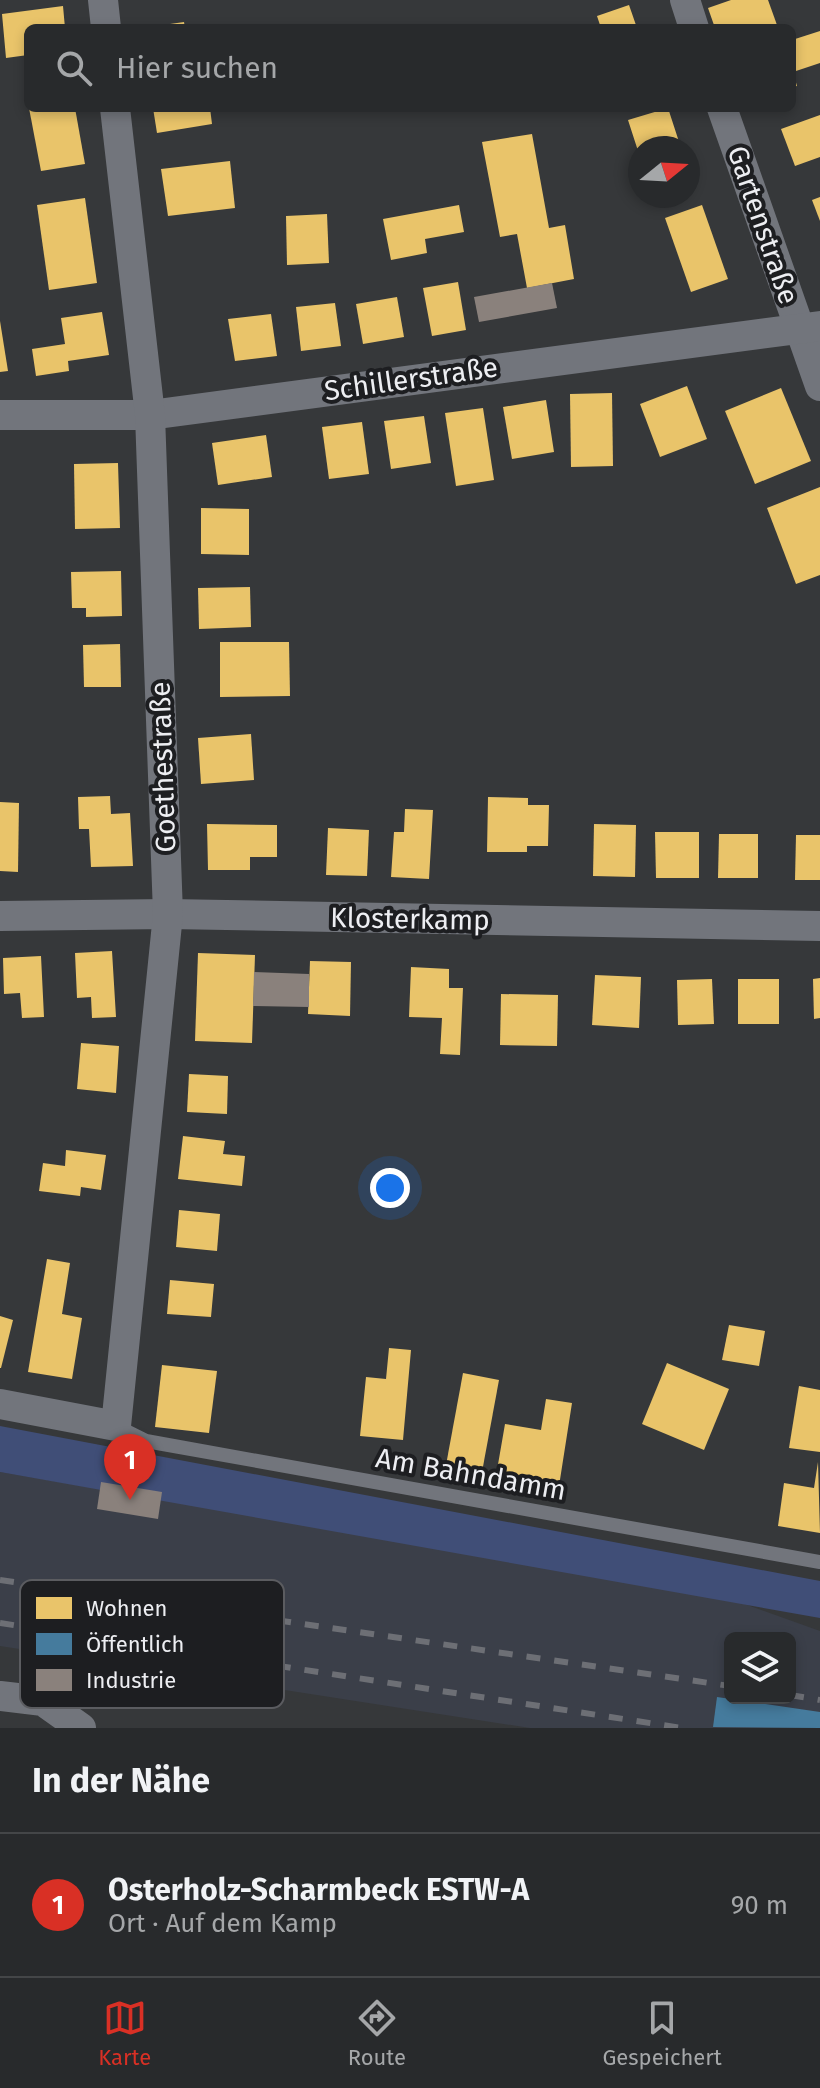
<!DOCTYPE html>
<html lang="de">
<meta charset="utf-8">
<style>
:root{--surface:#282a2c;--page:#343638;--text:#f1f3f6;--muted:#a5a7a9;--line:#444648;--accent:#d93025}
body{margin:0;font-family:"Fira Sans",sans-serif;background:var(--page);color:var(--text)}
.controls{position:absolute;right:24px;bottom:24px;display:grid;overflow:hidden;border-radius:12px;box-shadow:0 4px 12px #0003}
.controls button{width:72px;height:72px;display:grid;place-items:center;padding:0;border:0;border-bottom:2px solid var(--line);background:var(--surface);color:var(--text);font:40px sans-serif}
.compass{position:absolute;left:628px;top:136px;width:72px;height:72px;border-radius:50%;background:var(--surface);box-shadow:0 4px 12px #0003;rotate:72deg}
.you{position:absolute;left:390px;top:1188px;width:28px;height:28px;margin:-20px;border:6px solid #fff;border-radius:50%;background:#1a73e8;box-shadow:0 0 0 12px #1a73e833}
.badge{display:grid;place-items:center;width:52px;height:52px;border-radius:50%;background:var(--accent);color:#fff;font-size:26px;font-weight:700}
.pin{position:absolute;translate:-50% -66px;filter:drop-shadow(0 2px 4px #0008)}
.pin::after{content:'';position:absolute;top:42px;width:28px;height:24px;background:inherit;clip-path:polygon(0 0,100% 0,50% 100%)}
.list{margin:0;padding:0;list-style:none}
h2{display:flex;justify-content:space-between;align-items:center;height:104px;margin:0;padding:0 32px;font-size:34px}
h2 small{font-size:26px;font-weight:400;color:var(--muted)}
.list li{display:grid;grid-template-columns:52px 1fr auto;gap:24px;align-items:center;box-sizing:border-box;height:144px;padding:0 32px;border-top:2px solid var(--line)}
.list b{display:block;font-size:30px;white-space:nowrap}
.list p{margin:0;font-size:26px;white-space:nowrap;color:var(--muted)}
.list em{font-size:26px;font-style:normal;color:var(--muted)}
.icon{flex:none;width:44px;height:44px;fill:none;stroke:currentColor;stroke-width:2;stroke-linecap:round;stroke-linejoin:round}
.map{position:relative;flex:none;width:820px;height:1728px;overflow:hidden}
.search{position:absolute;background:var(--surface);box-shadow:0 4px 12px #0003;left:24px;right:24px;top:24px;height:88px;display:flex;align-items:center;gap:20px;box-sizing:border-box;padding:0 28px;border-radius:12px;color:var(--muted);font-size:30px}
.sheet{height:248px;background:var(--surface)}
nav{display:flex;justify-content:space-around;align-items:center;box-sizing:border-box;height:112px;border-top:2px solid var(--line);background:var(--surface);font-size:22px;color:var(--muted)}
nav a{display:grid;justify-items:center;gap:4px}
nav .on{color:var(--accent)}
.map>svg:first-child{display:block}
.built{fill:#3b3f49;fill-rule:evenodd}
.green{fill:#404e77}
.homes{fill:#e9c46a}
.public{fill:#457b9d}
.industry{fill:#8a817c}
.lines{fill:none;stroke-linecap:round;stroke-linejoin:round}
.service{stroke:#72757c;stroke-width:14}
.minor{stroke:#72757c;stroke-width:30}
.rail{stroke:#6d6f75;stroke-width:6;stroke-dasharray:14 14;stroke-linecap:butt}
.labels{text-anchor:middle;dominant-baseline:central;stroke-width:8;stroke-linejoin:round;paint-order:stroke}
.street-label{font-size:28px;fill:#edeef2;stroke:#1d1e21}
.key{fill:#1d1e21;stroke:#5b5c60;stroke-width:2}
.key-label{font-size:22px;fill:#edeef2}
</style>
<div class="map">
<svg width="820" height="1728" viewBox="0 0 820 1728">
<rect width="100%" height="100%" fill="#36383a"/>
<path class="built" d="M0,1472L717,1594L820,1631V1728H530L0,1646ZM730,1638H790V1698H730Z"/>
<polygon class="green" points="0,1426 820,1581 820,1618 0,1472"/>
<g class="homes">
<polygon points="731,0 768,0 777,25 767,28 715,28 708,8"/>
<polygon points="629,5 637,28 601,28 597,16"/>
<polygon points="63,6 65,28 28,28 28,55 6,58 2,14"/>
<polygon points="184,22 185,28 156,28 156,26"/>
<polygon points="820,31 820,63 793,72 797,86 792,87 792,40"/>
<polygon points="29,108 75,108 85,164 41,171"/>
<polygon points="153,108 210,108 212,124 157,133"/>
<polygon points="668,108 681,148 640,148 639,154 628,120"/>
<polygon points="820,115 820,157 795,166 781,129"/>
<polygon points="532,134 549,228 565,225 574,279 527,288 517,234 500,237 482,142"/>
<polygon points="230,161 235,208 168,216 161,169"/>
<polygon points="820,197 820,221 812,200"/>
<polygon points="85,198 97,283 49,290 37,205"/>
<polygon points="459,205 464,232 425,239 427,253 391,260 383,219"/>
<polygon points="702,205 728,279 691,292 665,218"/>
<polygon points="327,214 329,263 287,265 286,216"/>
<polygon points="458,282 466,330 432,336 423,288"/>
<polygon points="397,297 404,337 363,344 356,304"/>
<polygon points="335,303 341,346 301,351 296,307"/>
<polygon points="102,312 109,355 68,361 69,371 36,376 32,349 65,344 61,318"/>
<polygon points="271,314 277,356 235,361 228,319"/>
<polygon points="0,321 8,371 0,372"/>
<polygon points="687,386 707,439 660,457 640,404"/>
<polygon points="781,388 811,461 755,484 725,411"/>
<polygon points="612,393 613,466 571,467 570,394"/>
<polygon points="546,400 554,452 512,459 503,407"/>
<polygon points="483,408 494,480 456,486 445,413"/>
<polygon points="424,416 431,463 391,469 384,421"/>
<polygon points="362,422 369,474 329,479 322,427"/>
<polygon points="266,435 272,477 218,485 212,443"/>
<polygon points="118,463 120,528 75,529 74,464"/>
<polygon points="820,487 820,575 796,584 767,508"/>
<polygon points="201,508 249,509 249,555 201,554"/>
<polygon points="121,571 122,616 86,617 86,608 72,608 71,572"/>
<polygon points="250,587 251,627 199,629 198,588"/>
<polygon points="220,642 289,642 290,696 220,697"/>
<polygon points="120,644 121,687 84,687 83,645"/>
<polygon points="251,734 254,780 201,784 198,738"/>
<polygon points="110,796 111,814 130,813 133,866 91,867 89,829 79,829 78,797"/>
<polygon points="488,797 528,798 528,805 549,805 548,846 527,846 527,852 487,852"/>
<polygon points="0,802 19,803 18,872 0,871"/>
<polygon points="405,809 433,810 429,879 391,877 394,832 404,832"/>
<polygon points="207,824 277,825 277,857 250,857 250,870 208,870"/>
<polygon points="594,824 636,825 635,877 593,876"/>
<polygon points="328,828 369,830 367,876 326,875"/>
<polygon points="655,832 699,832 699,878 656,878"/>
<polygon points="719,834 758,834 758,878 718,878"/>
<polygon points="796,835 820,835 820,880 795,880"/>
<polygon points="112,951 116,1017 92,1018 91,997 77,998 75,953"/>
<polygon points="198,953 255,955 252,1043 195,1041"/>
<polygon points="41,956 44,1017 22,1018 20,993 4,994 3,958"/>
<polygon points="310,961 351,962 350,1016 308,1014"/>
<polygon points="411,967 449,969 449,988 463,988 460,1055 440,1054 442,1018 409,1017"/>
<polygon points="595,975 641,977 639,1028 592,1025"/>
<polygon points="820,978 820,1018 814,1019 813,979"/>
<polygon points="712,979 714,1024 678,1025 677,980"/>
<rect x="738" y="979" width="41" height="45"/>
<polygon points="501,994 558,995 557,1046 500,1045"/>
<polygon points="81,1043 119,1046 116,1093 77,1089"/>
<polygon points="189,1074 228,1076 227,1114 187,1112"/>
<polygon points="183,1136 225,1141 223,1154 245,1156 242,1186 178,1179"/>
<polygon points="66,1150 106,1155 101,1190 81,1187 80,1196 39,1191 43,1163 65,1166"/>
<polygon points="179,1210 220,1214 217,1251 176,1247"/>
<polygon points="47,1259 70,1263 62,1314 82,1318 72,1379 28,1372"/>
<polygon points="170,1280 214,1284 211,1317 167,1314"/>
<polygon points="0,1316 13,1320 1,1368 0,1368"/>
<polygon points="729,1325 765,1331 759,1366 722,1360"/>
<polygon points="389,1348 411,1350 403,1440 360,1436 366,1377 386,1379"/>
<polygon points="667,1363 729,1389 704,1450 642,1424"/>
<polygon points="162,1365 217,1371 209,1433 155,1427"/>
<polygon points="463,1373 499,1380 482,1472 446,1465"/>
<polygon points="799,1386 820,1390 820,1452 789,1448"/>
<polygon points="546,1399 572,1403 559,1486 496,1476 505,1424 541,1430"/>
<polygon points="818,1462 820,1533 778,1526 784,1483 814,1488"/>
</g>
<polygon class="public" points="717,1697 820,1712 820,1728 713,1727"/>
<g class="industry">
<polygon points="552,283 557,308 479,322 474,297"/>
<polygon points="254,972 309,974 309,1007 253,1006"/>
<polygon points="101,1482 162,1492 158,1519 97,1509"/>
</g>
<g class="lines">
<polyline class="service" points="116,1426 146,1441 820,1562"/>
<g class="minor">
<polyline points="103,0 106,28"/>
<polyline points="685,0 694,28"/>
<polyline points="722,108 820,386"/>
<polyline points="0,415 150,415 820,326"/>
<polyline points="0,916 168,914 820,926"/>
<polyline points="0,1404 116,1426 168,914 150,415 115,108"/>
<polyline points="0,1696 43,1701 81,1728"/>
</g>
<g class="rail">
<polyline points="0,1580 730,1686"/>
<polyline points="0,1623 682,1728"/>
<polyline points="790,1695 820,1700"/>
</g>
</g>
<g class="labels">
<g class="street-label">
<text transform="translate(763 225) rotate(71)">Gartenstraße</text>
<text transform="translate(411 379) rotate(-8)">Schillerstraße</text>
<text transform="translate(163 767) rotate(-92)">Goethestraße</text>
<text transform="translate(410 919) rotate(1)">Klosterkamp</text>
<text transform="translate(471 1474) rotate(10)">Am Bahndamm</text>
</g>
</g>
<rect x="20" y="1580" width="264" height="128" rx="12" class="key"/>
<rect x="36" y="1597" width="36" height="22" fill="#e9c46a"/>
<rect x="36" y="1633" width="36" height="22" fill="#457b9d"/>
<rect x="36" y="1669" width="36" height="22" fill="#8a817c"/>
<g class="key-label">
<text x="86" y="1616">Wohnen</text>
<text x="86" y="1652">Öffentlich</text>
<text x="86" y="1688">Industrie</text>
</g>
</svg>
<div class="controls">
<button><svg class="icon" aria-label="layers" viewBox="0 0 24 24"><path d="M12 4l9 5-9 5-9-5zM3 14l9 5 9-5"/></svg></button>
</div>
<svg class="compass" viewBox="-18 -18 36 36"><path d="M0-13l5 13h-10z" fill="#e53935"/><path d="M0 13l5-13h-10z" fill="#a5a7a9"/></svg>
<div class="you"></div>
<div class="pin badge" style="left:130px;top:1500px">1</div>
<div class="search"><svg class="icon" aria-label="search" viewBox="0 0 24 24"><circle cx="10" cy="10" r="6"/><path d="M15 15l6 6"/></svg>Hier suchen</div>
</div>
<section class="sheet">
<h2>In der Nähe<small></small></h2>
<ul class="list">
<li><span class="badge">1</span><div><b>Osterholz-Scharmbeck ESTW-A</b><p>Ort · Auf dem Kamp</p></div><em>90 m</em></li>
</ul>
</section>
<nav>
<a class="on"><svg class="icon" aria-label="map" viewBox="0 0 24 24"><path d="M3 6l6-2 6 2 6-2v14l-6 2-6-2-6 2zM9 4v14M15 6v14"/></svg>Karte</a>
<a><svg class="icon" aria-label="directions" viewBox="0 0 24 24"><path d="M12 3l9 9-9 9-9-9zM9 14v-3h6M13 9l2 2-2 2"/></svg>Route</a>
<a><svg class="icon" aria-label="saved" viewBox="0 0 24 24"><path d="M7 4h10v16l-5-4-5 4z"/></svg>Gespeichert</a>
</nav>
